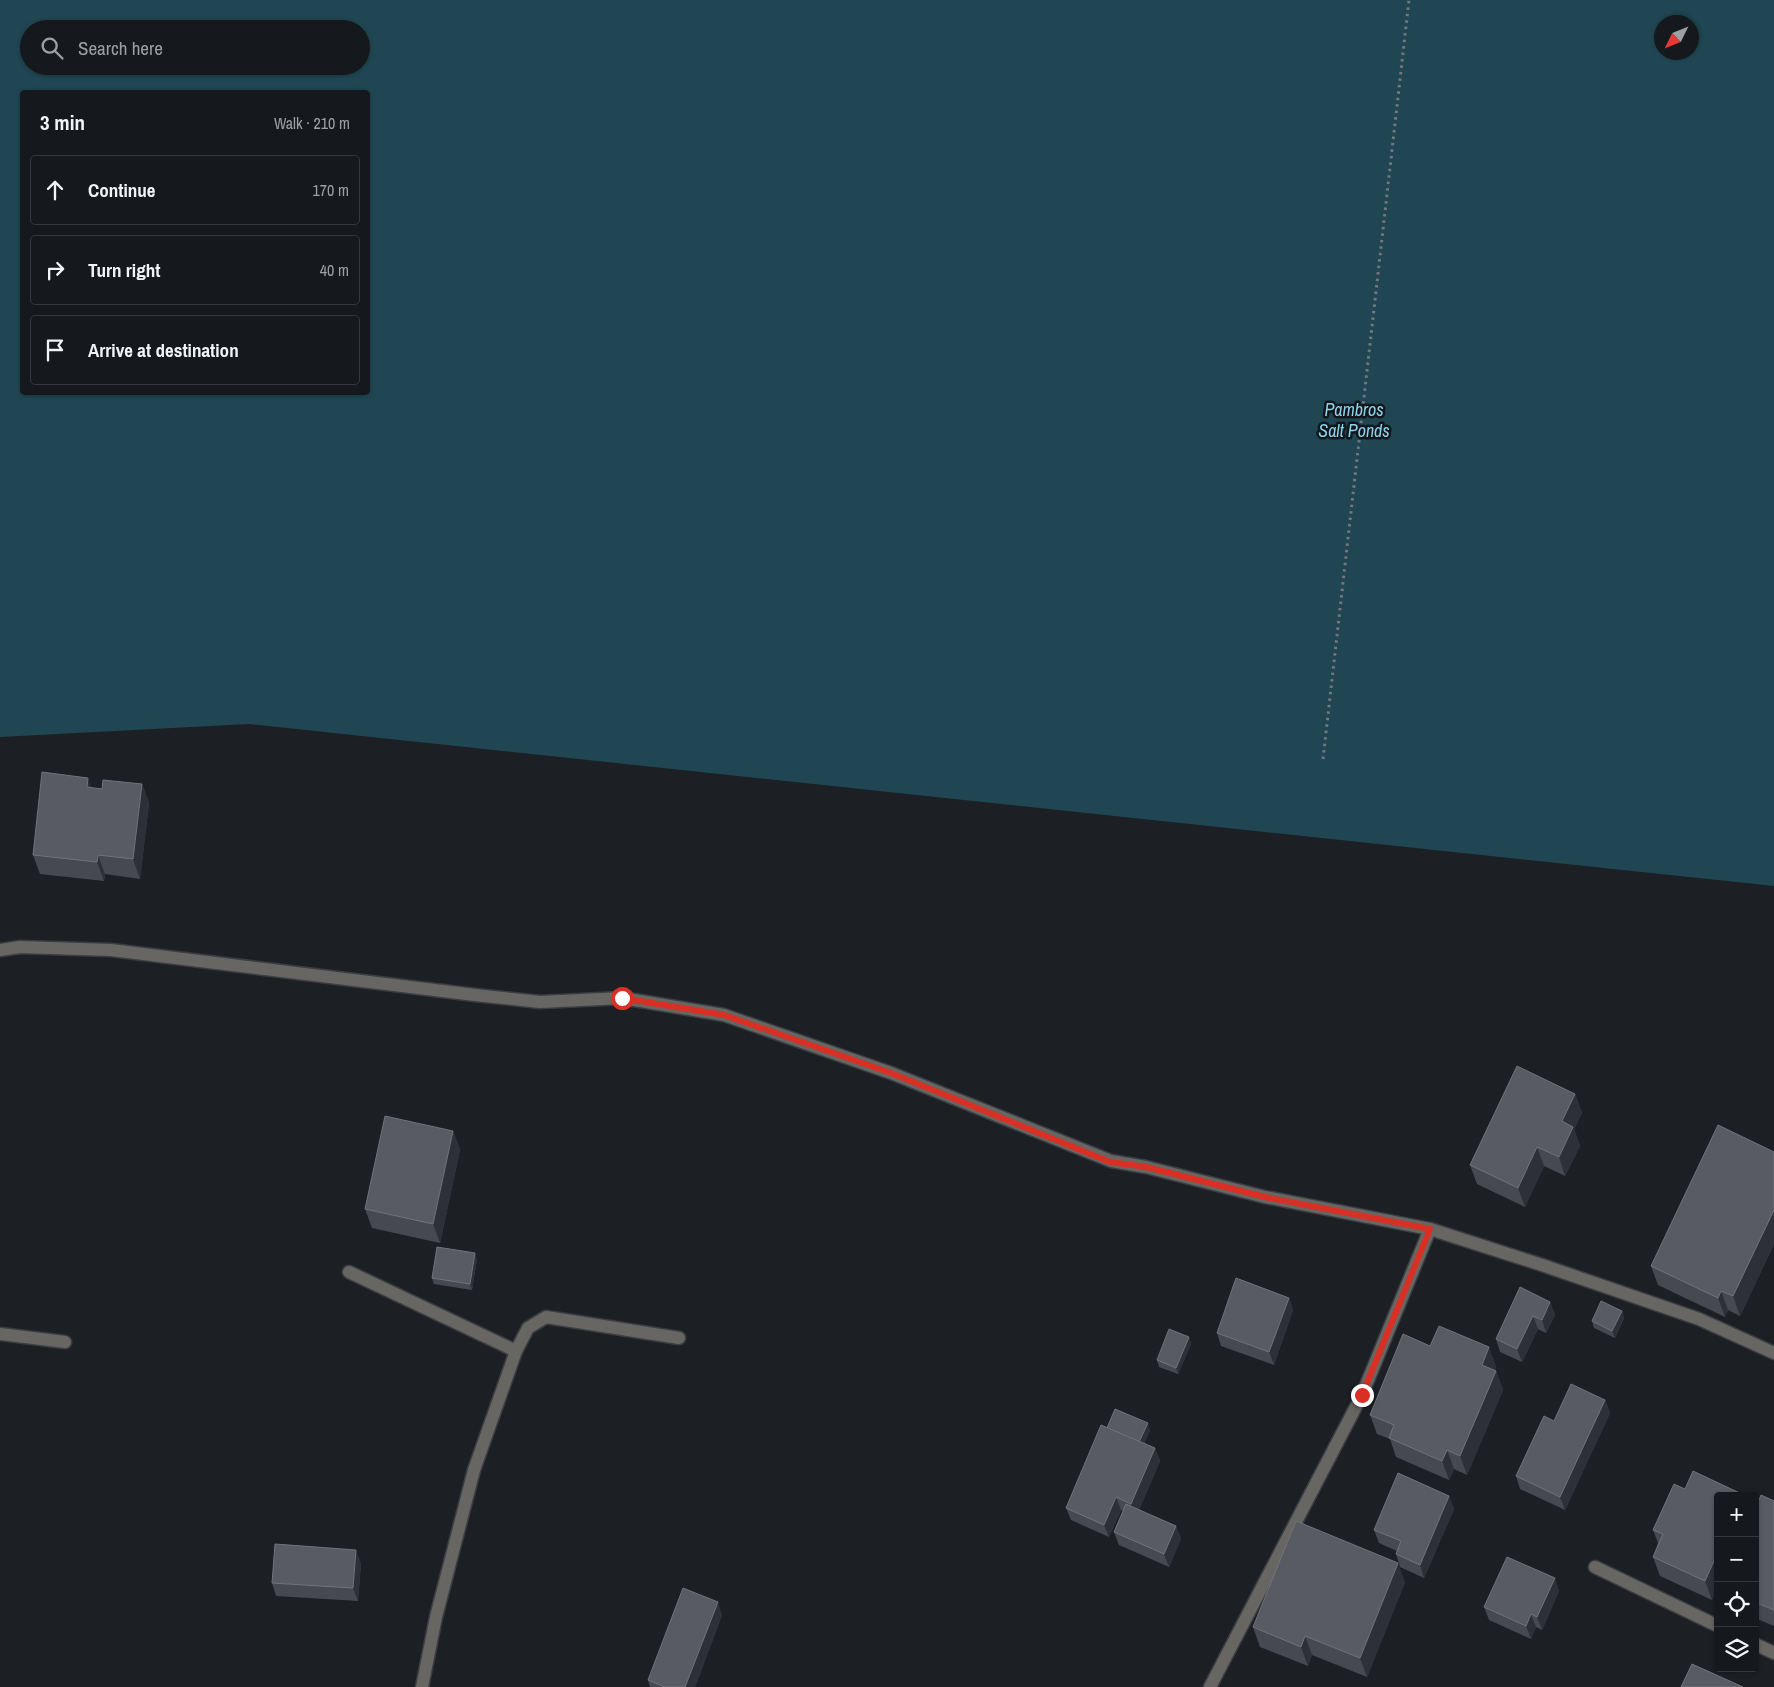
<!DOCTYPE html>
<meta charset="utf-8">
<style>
:root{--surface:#15181c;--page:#1e2125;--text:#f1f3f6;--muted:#9da0a3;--line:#34373b}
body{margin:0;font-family:"Archivo Narrow",sans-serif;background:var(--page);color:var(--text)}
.controls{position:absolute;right:15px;bottom:15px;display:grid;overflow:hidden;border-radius:5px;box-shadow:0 1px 4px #0004}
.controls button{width:45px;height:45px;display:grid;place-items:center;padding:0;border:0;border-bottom:1px solid var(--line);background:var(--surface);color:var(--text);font:25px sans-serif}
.compass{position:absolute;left:1654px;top:15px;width:45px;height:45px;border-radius:50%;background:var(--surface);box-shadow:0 1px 4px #0004;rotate:227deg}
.stop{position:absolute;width:15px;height:15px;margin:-11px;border:4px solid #d93025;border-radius:50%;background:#fff}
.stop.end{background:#d93025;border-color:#fff;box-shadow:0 1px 5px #0008}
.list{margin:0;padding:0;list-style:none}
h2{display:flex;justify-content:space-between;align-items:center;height:65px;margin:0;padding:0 20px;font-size:21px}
h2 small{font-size:16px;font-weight:400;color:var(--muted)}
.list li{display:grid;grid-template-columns:32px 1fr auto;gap:15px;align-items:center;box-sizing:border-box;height:70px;margin:0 10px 10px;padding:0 10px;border:1px solid var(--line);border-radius:5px}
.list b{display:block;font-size:19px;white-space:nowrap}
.list em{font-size:16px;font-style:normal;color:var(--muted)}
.icon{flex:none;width:28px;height:28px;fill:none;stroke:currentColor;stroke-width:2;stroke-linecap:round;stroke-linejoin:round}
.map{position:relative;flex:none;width:1774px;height:1687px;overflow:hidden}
.search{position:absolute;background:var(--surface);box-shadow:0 1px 4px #0004;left:20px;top:20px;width:350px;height:55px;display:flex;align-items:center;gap:12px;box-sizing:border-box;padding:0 18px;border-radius:28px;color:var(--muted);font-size:19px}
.panel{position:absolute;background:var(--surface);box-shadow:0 1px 4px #0004;left:20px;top:90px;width:350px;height:305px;border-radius:5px}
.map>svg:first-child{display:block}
.water{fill:#1f4652;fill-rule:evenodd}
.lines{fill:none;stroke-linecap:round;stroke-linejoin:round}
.minor-casing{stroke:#3a3e42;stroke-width:15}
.path{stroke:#74787c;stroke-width:3;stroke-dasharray:2.5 4;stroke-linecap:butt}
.minor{stroke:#686663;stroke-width:12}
.wall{fill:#464a50}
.shaded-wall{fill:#2d3137}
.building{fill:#585c62;stroke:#707479}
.route{stroke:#d93025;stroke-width:6}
.labels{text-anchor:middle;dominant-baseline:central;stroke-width:5;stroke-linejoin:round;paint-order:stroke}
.water-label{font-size:18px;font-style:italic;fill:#8ad3ea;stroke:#13171c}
</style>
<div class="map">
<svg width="1774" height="1687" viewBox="0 0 1774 1687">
<rect width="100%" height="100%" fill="#1c2025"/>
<path class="water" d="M0,0H1774V886L249,724L0,737ZM1692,22V52H1662V22ZM29,29H361V66H29ZM22,92H368V392H22Z"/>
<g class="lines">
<defs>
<g id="minor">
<polyline points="0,950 20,947 111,950 475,995 540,1002 622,998 724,1015 891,1073 1111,1161 1146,1167 1265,1197 1430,1229 1542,1265 1699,1319 1774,1353"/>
<polyline points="349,1272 516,1351"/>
<polyline points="0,1334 65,1342"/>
<polyline points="1595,1567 1718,1626"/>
<polyline points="1755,1644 1774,1653"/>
<polyline points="422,1687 436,1617 474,1470 516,1351 528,1328 546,1317 679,1338"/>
<polyline points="1210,1687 1362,1395 1430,1229"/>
</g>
</defs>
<use href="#minor" class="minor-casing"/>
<polyline class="path" points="1323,759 1409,0"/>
<use href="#minor" class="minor"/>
</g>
<g class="wall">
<polygon points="142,784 149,803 140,879 105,874 104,881 40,874 33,855 92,788 102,789"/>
<polygon points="1575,1094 1582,1113 1574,1129 1580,1146 1565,1176 1544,1166 1525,1207 1477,1184 1470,1165"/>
<polygon points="453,1131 460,1150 440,1243 372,1228 365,1209"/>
<polygon points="1774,1152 1774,1244 1740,1316 1728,1310 1725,1317 1658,1285 1651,1266"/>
<polygon points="477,1259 472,1290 434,1284 432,1278"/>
<polygon points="1289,1298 1293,1310 1274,1365 1221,1346 1217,1333"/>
<polygon points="1550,1302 1555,1315 1546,1333 1538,1329 1522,1362 1500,1352 1496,1339"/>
<polygon points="1622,1311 1624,1318 1615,1338 1594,1328 1592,1321"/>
<polygon points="1189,1337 1191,1344 1178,1374 1159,1367 1157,1360"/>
<polygon points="1430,1346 1496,1366 1495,1370 1496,1371 1503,1390 1467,1475 1454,1469 1449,1480 1396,1457 1390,1439 1377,1434 1370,1415"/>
<polygon points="1605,1400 1610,1413 1565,1510 1520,1489 1516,1476 1554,1421"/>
<polygon points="1107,1428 1150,1430 1144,1444 1155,1448 1160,1461 1139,1510 1176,1526 1181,1539 1169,1567 1119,1545 1114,1532 1123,1511 1121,1510 1109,1537 1071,1520 1066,1508"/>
<polygon points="1685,1489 1718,1496 1718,1587 1712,1600 1660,1576 1653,1557 1658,1543 1653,1530"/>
<polygon points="1449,1496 1454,1509 1424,1578 1400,1567 1396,1554 1397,1551 1379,1543 1374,1530"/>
<polygon points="1774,1501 1774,1626 1755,1618 1755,1510"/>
<polygon points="361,1563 358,1601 276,1596 272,1583"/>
<polygon points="1405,1582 1367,1677 1312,1655 1308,1666 1260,1647 1253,1627"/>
<polygon points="1559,1591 1542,1630 1536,1627 1531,1639 1489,1620 1484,1607"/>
<polygon points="722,1615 695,1687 650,1687 648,1680"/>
</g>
<g class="shaded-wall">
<polygon points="88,778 95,797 87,787"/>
<polygon points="142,784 149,803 140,879 133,859"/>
<polygon points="98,855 105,874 104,881 97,862"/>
<polygon points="1575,1094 1582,1113 1574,1129 1580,1146 1565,1176 1559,1157 1562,1121"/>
<polygon points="453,1131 460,1150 440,1243 433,1224"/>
<polygon points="1537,1147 1544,1166 1525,1207 1518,1188"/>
<polygon points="1774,1210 1774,1244 1740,1316 1733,1296"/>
<polygon points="475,1253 477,1259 472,1290 470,1284"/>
<polygon points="1721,1291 1728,1310 1725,1317 1718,1298"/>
<polygon points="1289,1298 1293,1310 1274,1365 1269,1352"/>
<polygon points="1550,1302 1555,1315 1546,1333 1542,1320"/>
<polygon points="1622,1311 1624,1318 1615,1338 1612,1331"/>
<polygon points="1533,1316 1538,1329 1522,1362 1517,1349"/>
<polygon points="1189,1337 1191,1344 1178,1374 1176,1368"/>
<polygon points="1489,1347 1496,1366 1489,1384 1482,1365"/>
<polygon points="1496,1371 1503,1390 1467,1475 1460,1456"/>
<polygon points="1605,1400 1610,1413 1565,1510 1560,1497"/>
<polygon points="1148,1423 1150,1430 1140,1452 1138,1445"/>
<polygon points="1155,1448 1160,1461 1136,1517 1131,1504"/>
<polygon points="1447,1450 1454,1469 1449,1480 1442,1461"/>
<polygon points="1449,1496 1454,1509 1424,1578 1420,1565"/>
<polygon points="1116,1497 1121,1510 1109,1537 1104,1525"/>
<polygon points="1176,1526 1181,1539 1169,1567 1164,1554"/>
<polygon points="356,1550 361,1563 358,1601 353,1588"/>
<polygon points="1718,1552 1718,1587 1712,1600 1705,1581"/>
<polygon points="1398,1563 1405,1582 1367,1677 1360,1658"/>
<polygon points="1555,1578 1559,1591 1542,1630 1537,1617"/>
<polygon points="718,1602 722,1615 695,1687 685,1687"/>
<polygon points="1531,1614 1536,1627 1531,1639 1526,1626"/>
<polygon points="1305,1636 1312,1655 1308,1666 1301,1647"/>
</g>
<g class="building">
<polygon points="42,772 88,778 87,787 102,789 103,780 142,784 133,859 98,855 97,862 33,855"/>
<polygon points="1517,1066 1575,1094 1562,1121 1573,1127 1559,1157 1537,1147 1518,1188 1470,1165"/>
<polygon points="385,1116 453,1131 433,1224 365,1209"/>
<polygon points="1718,1125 1774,1152 1774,1210 1733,1296 1721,1291 1718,1298 1651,1266"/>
<polygon points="437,1247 475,1253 470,1284 432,1278"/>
<polygon points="1236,1278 1289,1298 1269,1352 1217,1333"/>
<polygon points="1520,1287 1550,1302 1542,1320 1533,1316 1517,1349 1496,1339"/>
<polygon points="1601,1301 1622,1311 1612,1331 1592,1321"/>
<polygon points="1439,1326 1489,1347 1482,1365 1496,1371 1460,1456 1447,1450 1442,1461 1389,1438 1394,1425 1370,1415 1403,1334 1430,1346"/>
<polygon points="1169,1329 1189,1337 1176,1368 1157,1360"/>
<polygon points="1571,1384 1605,1400 1560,1497 1516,1476 1544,1416 1554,1421"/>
<polygon points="1115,1409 1148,1423 1139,1442 1107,1428"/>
<polygon points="1101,1425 1155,1448 1131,1504 1116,1497 1104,1525 1066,1508"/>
<polygon points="1693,1471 1744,1495 1718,1496 1718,1552 1705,1581 1653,1557 1663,1534 1653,1530 1674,1484 1685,1489"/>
<polygon points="1398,1473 1449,1496 1420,1565 1396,1554 1401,1541 1374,1530"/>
<polygon points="1761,1495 1774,1501 1774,1610 1755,1602 1755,1510"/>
<polygon points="1126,1504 1176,1526 1164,1554 1114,1532"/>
<polygon points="1296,1521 1398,1563 1360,1658 1305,1636 1301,1647 1253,1627"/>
<polygon points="275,1544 356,1550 353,1588 272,1583"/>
<polygon points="1507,1557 1555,1578 1537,1617 1531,1614 1526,1626 1484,1607"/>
<polygon points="683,1588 718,1602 685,1687 665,1687 648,1680"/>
<polygon points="1692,1664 1743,1687 1681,1687"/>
</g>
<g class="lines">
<polyline class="route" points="622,998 724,1015 891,1073 1110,1162 1146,1167 1265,1197 1430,1229 1362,1395"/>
</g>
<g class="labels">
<g class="water-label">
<text x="1354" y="409">Pambros<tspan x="1354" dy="21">Salt Ponds</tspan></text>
</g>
</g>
</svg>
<div class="controls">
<button>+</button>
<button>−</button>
<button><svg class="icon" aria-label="locate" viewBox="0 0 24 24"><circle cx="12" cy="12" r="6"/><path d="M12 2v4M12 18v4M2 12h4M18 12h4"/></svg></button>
<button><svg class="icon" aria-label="layers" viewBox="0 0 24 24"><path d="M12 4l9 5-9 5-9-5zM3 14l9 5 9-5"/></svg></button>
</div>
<svg class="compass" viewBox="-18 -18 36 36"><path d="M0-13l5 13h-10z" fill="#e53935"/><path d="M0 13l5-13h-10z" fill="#9da0a3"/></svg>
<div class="stop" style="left:622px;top:998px"></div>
<div class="stop end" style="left:1362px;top:1395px"></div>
<div class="search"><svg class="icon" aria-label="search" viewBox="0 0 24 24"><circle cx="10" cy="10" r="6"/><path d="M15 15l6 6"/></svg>Search here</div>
<section class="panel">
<h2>3 min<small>Walk · 210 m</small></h2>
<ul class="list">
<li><svg class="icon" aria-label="ahead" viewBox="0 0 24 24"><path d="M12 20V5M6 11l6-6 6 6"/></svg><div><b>Continue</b></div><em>170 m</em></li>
<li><svg class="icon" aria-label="right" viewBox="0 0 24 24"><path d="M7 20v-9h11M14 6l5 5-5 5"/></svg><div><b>Turn right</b></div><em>40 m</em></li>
<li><svg class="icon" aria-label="arrive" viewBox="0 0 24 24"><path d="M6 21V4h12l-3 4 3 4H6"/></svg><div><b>Arrive at destination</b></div></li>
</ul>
</section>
</div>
